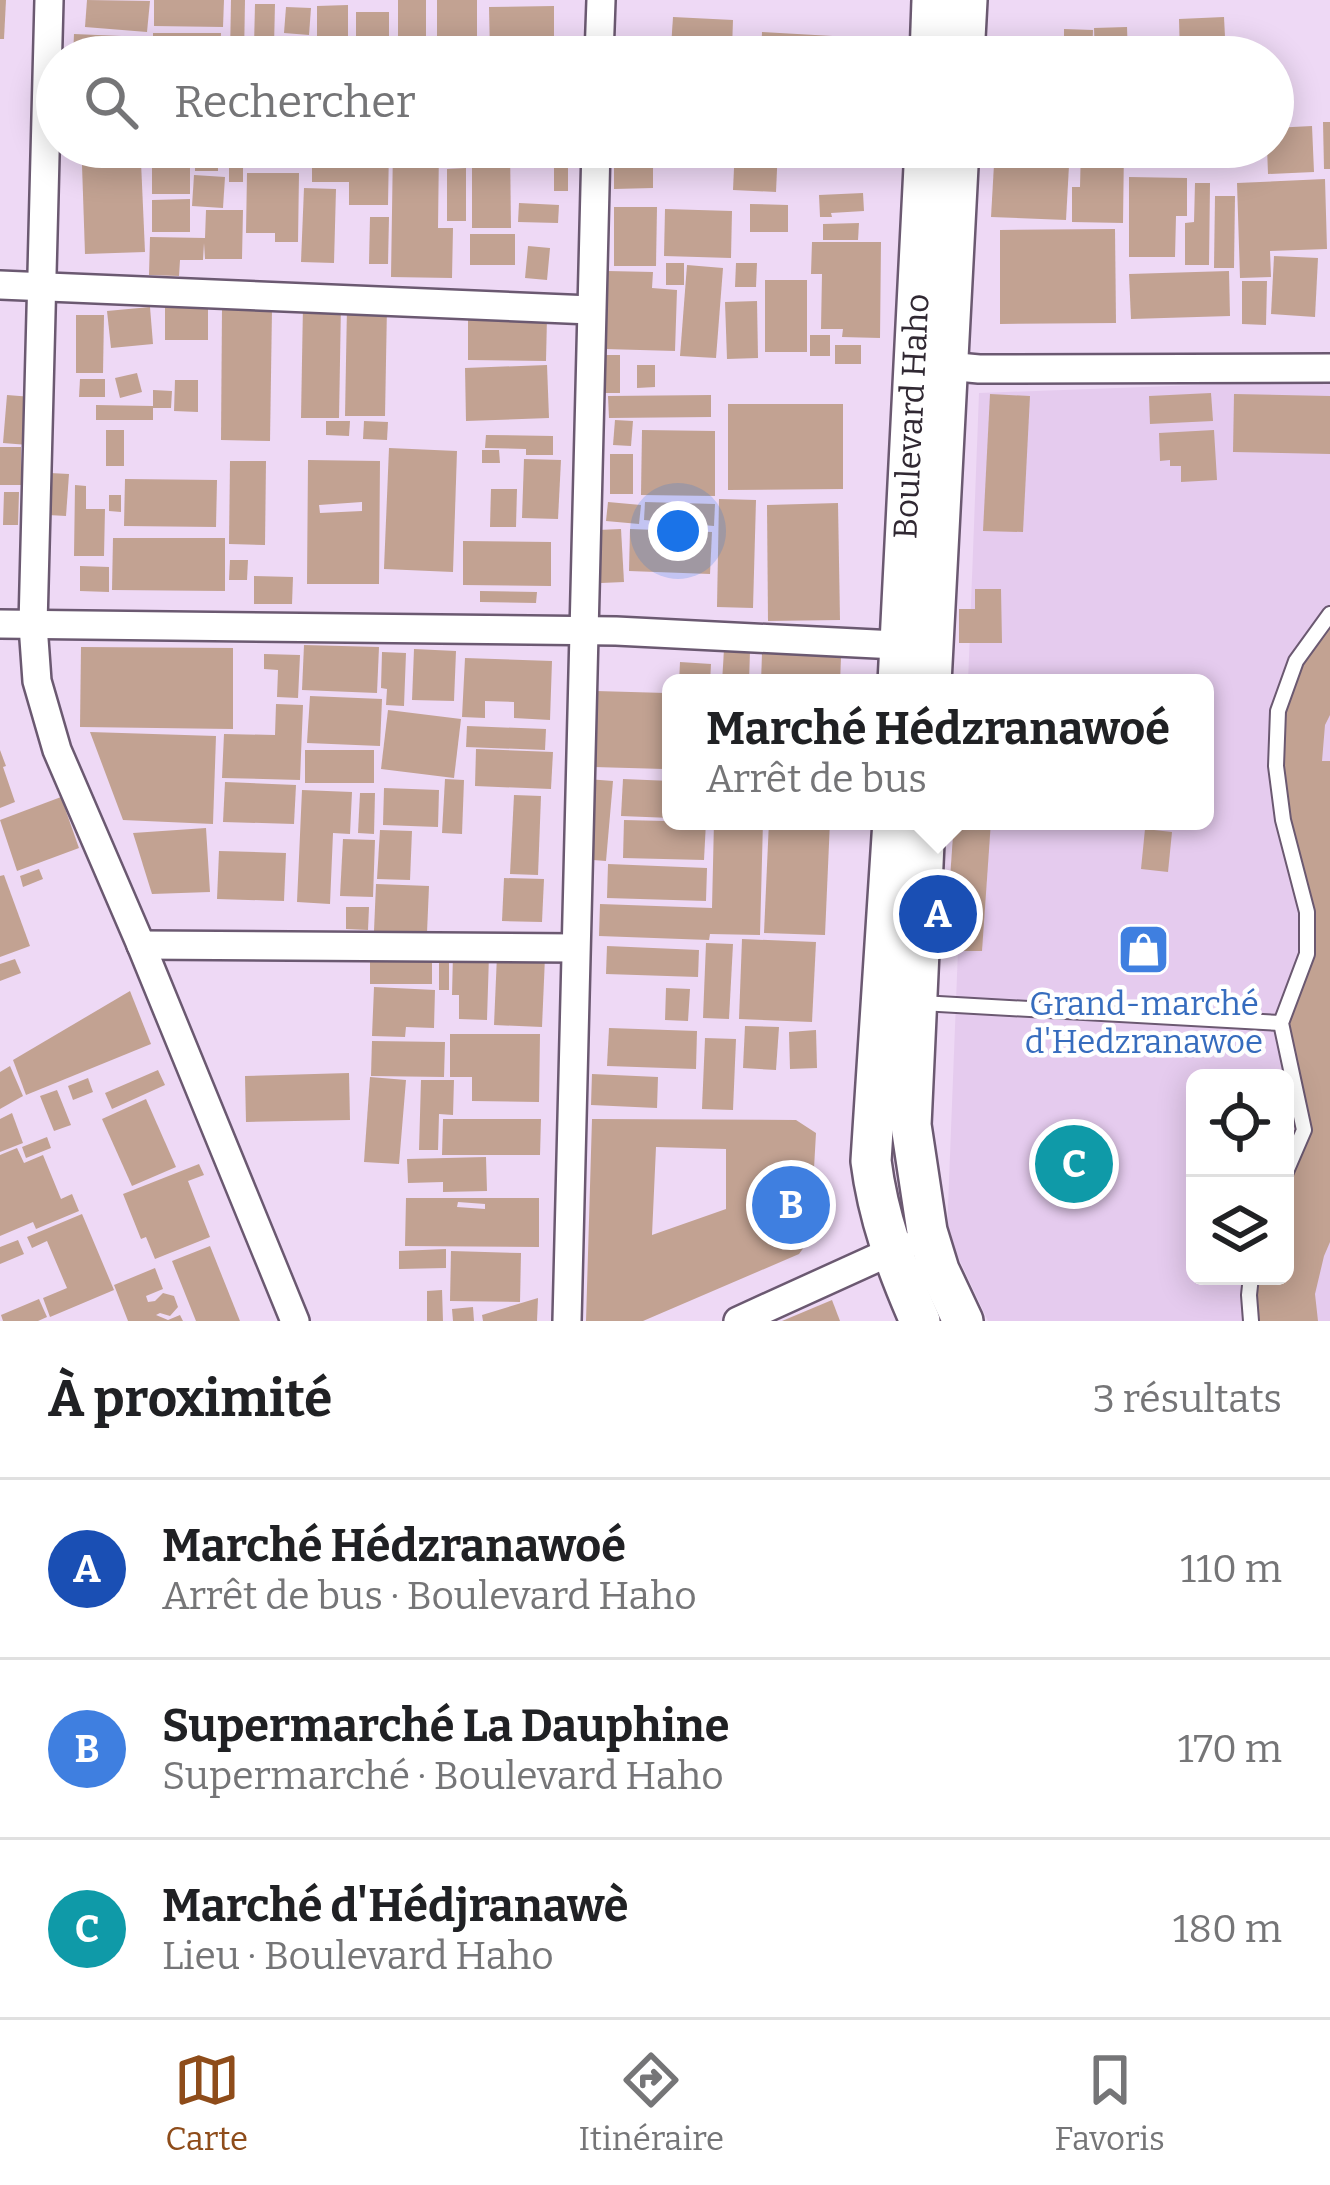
<!DOCTYPE html>
<html lang="fr">
<meta charset="utf-8">
<style>
:root{--surface:#fff;--page:#f2f2f2;--text:#202124;--muted:#757577;--line:#e0e0e0;--accent:#8e4c1a}
body{margin:0;font-family:Bitter,serif;background:var(--page);color:var(--text)}
.controls{position:absolute;right:36px;bottom:36px;display:grid;overflow:hidden;border-radius:18px;box-shadow:0 6px 30px #0003}
.controls button{width:108px;height:108px;display:grid;place-items:center;padding:0;border:0;border-bottom:3px solid var(--line);background:var(--surface);color:var(--text);font:60px sans-serif}
.you{position:absolute;left:678px;top:531px;width:42px;height:42px;margin:-30px;border:9px solid #fff;border-radius:50%;background:#1a73e8;box-shadow:0 0 0 18px #1a73e833}
.badge{display:grid;place-items:center;width:78px;height:78px;border-radius:50%;background:var(--accent);color:#fff;font-size:39px;font-weight:700}
.pin{position:absolute;translate:-50% -50%;border:6px solid #fff;box-shadow:0 3px 12px #0006}
.popup{position:absolute;left:662px;top:674px;width:552px;height:156px;box-sizing:border-box;display:grid;place-content:center;border-radius:18px;background:var(--surface);filter:drop-shadow(0 3px 9px #0005);font-size:39px;white-space:nowrap;color:var(--muted)}
.popup b{font-size:45px;color:var(--text)}
.popup::after{content:'';position:absolute;left:50%;top:100%;margin-left:-24px;border:24px solid transparent;border-top-color:var(--surface)}
.list{margin:0;padding:0;list-style:none}
h2{display:flex;justify-content:space-between;align-items:center;height:156px;margin:0;padding:0 48px;font-size:51px}
h2 small{font-size:39px;font-weight:400;color:var(--muted)}
.list li{display:grid;grid-template-columns:78px 1fr auto;gap:36px;align-items:center;box-sizing:border-box;height:180px;padding:0 48px;border-top:3px solid var(--line)}
.list b{display:block;font-size:45px;white-space:nowrap}
.list p{margin:0;font-size:39px;white-space:nowrap;color:var(--muted)}
.list em{font-size:39px;font-style:normal;color:var(--muted)}
.icon{flex:none;width:66px;height:66px;fill:none;stroke:currentColor;stroke-width:2;stroke-linecap:round;stroke-linejoin:round}
.map{position:relative;flex:none;width:1330px;height:1321px;overflow:hidden}
.search{position:absolute;background:var(--surface);box-shadow:0 6px 30px #0003;left:36px;right:36px;top:36px;height:132px;display:flex;align-items:center;gap:30px;box-sizing:border-box;padding:0 42px;border-radius:66px;color:var(--muted);font-size:45px}
.sheet{height:696px;background:var(--surface)}
nav{display:flex;justify-content:space-around;align-items:center;box-sizing:border-box;height:168px;border-top:3px solid var(--line);background:var(--surface);font-size:33px;color:var(--muted)}
nav a{display:grid;justify-items:center;gap:6px}
nav .on{color:var(--accent)}
.map>svg:first-child{display:block}
.built{fill:#e5cbee;fill-rule:evenodd}
.building{fill:#c2a292;fill-rule:evenodd}
.lines{fill:none;stroke-linecap:round;stroke-linejoin:round}
.service-casing{stroke:#6b5971;stroke-width:18}
.minor-casing{stroke:#6b5971;stroke-width:32}
.secondary-casing{stroke:#6b5971;stroke-width:44}
.service{stroke:#fff;stroke-width:14}
.minor{stroke:#fff;stroke-width:27}
.secondary{stroke:#fff;stroke-width:39}
.labels{text-anchor:middle;dominant-baseline:central;stroke-width:9;stroke-linejoin:round;paint-order:stroke}
.street-label{font-size:33px;fill:#302832;stroke:#fff}
.shop-label{font-size:33px;fill:#366cbe;stroke:#fff}
</style>
<div class="map">
<svg width="1330" height="1321" viewBox="0 0 1330 1321">
<rect width="100%" height="100%" fill="#eed9f5"/>
<path class="built" d="M1330,380V1321H988L947,1233L963,821H1205V683H968L979,393ZM1195,1078H1285V1276H1195Z"/>
<g class="building">
<polygon points="0,0 6,0 4,39 0,39"/>
<polygon points="87,0 150,1 147,32 85,27"/>
<polygon points="154,0 224,0 223,27 154,26"/>
<polygon points="231,0 245,0 244,57 230,57"/>
<rect x="398" y="0" width="28" height="57"/>
<rect x="437" y="0" width="40" height="57"/>
<polygon points="255,4 275,4 274,46 254,46"/>
<polygon points="348,5 348,52 317,52 317,6"/>
<polygon points="554,6 554,55 490,55 489,7"/>
<polygon points="286,7 311,8 309,35 284,33"/>
<rect x="356" y="12" width="33" height="45"/>
<polygon points="673,17 733,20 732,49 671,47"/>
<polygon points="1224,17 1226,57 1180,57 1179,19"/>
<polygon points="1127,27 1128,57 1095,57 1094,28"/>
<polygon points="1064,29 1093,30 1092,57 1064,57"/>
<polygon points="762,32 903,40 902,57 761,57"/>
<polygon points="153,33 221,33 220,57 153,57"/>
<polygon points="74,34 145,37 144,57 73,57"/>
<polygon points="1003,38 1059,39 1058,57 1003,57"/>
<polygon points="1323,122 1330,122 1330,169 1324,169"/>
<polygon points="1312,126 1314,172 1268,174 1267,147 1273,147 1273,128"/>
<polygon points="85,147 164,147 164,158 85,159"/>
<rect x="195" y="147" width="23" height="24"/>
<rect x="229" y="147" width="14" height="35"/>
<polygon points="247,147 299,147 300,166 247,168"/>
<polygon points="312,147 389,147 388,205 349,205 349,182 312,182"/>
<polygon points="393,147 439,147 438,228 453,228 452,278 391,277"/>
<polygon points="472,147 510,147 511,228 472,228"/>
<polygon points="614,147 653,147 653,188 614,189"/>
<polygon points="735,147 778,147 776,192 733,190"/>
<polygon points="995,147 1070,147 1066,220 991,217"/>
<polygon points="1081,147 1124,147 1123,223 1072,222 1072,187 1080,187"/>
<polygon points="568,160 568,191 554,191 554,161"/>
<polygon points="141,162 145,252 85,254 82,165"/>
<rect x="152" y="167" width="38" height="27"/>
<polygon points="466,168 466,221 447,221 447,169"/>
<polygon points="247,173 299,173 298,242 275,242 275,233 246,233"/>
<polygon points="194,175 225,177 223,208 192,206"/>
<polygon points="1129,177 1187,178 1187,216 1176,216 1175,257 1129,257"/>
<polygon points="1325,179 1327,249 1270,251 1271,277 1240,278 1237,183"/>
<polygon points="1195,183 1210,183 1209,265 1185,265 1185,223 1194,222"/>
<polygon points="304,188 336,189 334,263 301,262"/>
<polygon points="863,193 864,211 831,213 832,217 820,217 819,195"/>
<polygon points="1215,196 1235,196 1234,268 1214,268"/>
<polygon points="190,199 190,232 152,232 152,200"/>
<polygon points="519,203 559,205 558,223 518,222"/>
<polygon points="750,204 788,205 788,232 750,232"/>
<polygon points="614,207 657,207 656,266 614,266"/>
<polygon points="665,209 732,211 731,258 664,256"/>
<polygon points="206,210 243,210 242,259 205,259 204,243 203,260 180,260 179,276 149,275 150,237 205,238"/>
<polygon points="370,217 389,217 388,264 369,264"/>
<polygon points="859,223 858,240 823,240 823,224"/>
<polygon points="1115,229 1116,323 1000,324 1000,230"/>
<rect x="470" y="234" width="45" height="31"/>
<polygon points="812,242 881,242 880,338 842,337 843,329 821,329 822,274 811,274"/>
<polygon points="528,246 550,248 547,280 525,278"/>
<polygon points="1274,256 1318,258 1315,317 1271,314"/>
<rect x="666" y="263" width="18" height="22"/>
<polygon points="736,263 757,263 756,287 735,287"/>
<polygon points="687,265 723,268 716,358 680,356"/>
<polygon points="608,271 653,272 652,288 677,290 675,351 605,349"/>
<polygon points="1229,271 1230,316 1131,319 1129,274"/>
<rect x="765" y="280" width="42" height="72"/>
<polygon points="1242,281 1267,281 1266,325 1242,324"/>
<polygon points="757,301 758,358 727,359 725,302"/>
<rect x="165" y="302" width="43" height="38"/>
<polygon points="303,304 341,304 339,418 301,418"/>
<polygon points="347,306 387,306 385,416 345,416"/>
<polygon points="150,307 153,344 111,348 107,311"/>
<polygon points="222,308 272,309 270,441 221,440"/>
<polygon points="76,315 104,315 103,373 76,373"/>
<polygon points="468,317 547,317 546,361 468,360"/>
<rect x="810" y="335" width="20" height="21"/>
<rect x="835" y="345" width="26" height="19"/>
<rect x="604" y="355" width="16" height="38"/>
<polygon points="547,365 549,418 466,421 465,368"/>
<polygon points="637,365 655,365 655,387 637,388"/>
<polygon points="137,373 142,392 120,398 115,378"/>
<polygon points="80,379 105,379 105,397 79,397"/>
<polygon points="175,380 198,380 198,412 174,411"/>
<polygon points="153,390 172,391 171,408 153,408 153,420 96,420 96,405 153,406"/>
<polygon points="1211,393 1213,421 1150,424 1149,396"/>
<polygon points="990,394 1030,396 1023,532 983,531"/>
<polygon points="1234,394 1330,396 1330,454 1233,452"/>
<polygon points="7,395 32,397 28,445 3,443"/>
<polygon points="711,395 711,417 609,418 608,396"/>
<polygon points="728,404 843,404 843,489 728,490"/>
<polygon points="615,420 633,421 631,446 613,445"/>
<polygon points="326,421 350,421 349,436 326,435"/>
<polygon points="364,421 388,422 387,440 363,439"/>
<rect x="106" y="430" width="18" height="36"/>
<polygon points="642,430 715,431 715,496 641,495"/>
<polygon points="1214,430 1217,480 1181,482 1181,466 1170,466 1170,460 1160,461 1159,433"/>
<polygon points="486,435 553,436 553,455 526,455 526,449 485,448"/>
<rect x="0" y="447" width="21" height="38"/>
<polygon points="389,448 457,451 453,572 384,569"/>
<polygon points="482,450 499,450 500,463 482,463"/>
<rect x="610" y="454" width="23" height="40"/>
<polygon points="524,459 561,460 558,519 522,518"/>
<path d="M308,460L380,461L379,584H307ZM362,502V511L320,513L319,505Z"/>
<polygon points="230,461 266,461 265,545 229,544"/>
<polygon points="50,473 69,474 66,516 48,515"/>
<polygon points="125,479 217,480 216,527 124,526"/>
<polygon points="75,485 86,486 86,509 105,509 104,556 74,556"/>
<polygon points="491,489 517,489 516,527 490,527"/>
<polygon points="4,492 19,492 18,525 3,525"/>
<polygon points="109,495 121,495 121,512 109,511"/>
<polygon points="719,499 756,500 753,608 717,607"/>
<polygon points="608,502 641,505 639,524 606,521"/>
<polygon points="645,502 715,504 714,526 644,520"/>
<polygon points="838,503 840,620 768,621 767,505"/>
<polygon points="621,529 624,582 601,583 598,530"/>
<polygon points="630,529 712,532 710,574 629,571"/>
<polygon points="113,538 225,538 225,591 112,590"/>
<polygon points="463,541 551,542 551,586 463,585"/>
<polygon points="230,560 248,560 247,580 229,580"/>
<polygon points="80,566 109,567 109,592 80,591"/>
<polygon points="254,576 293,577 292,604 254,604"/>
<polygon points="975,589 1001,589 1002,643 959,643 959,609 975,609"/>
<polygon points="480,591 537,592 536,603 480,602"/>
<polygon points="1330,614 1330,715 1325,725 1322,761 1330,761 1330,1242 1324,1256 1315,1294 1318,1321 1251,1321 1251,1276 1285,1276 1285,1174 1304,1130 1281,1023 1307,954 1297,870 1283,820 1278,711 1296,661"/>
<polygon points="304,645 379,647 377,693 302,690"/>
<polygon points="81,647 233,648 233,729 80,727"/>
<polygon points="414,649 456,651 454,701 412,700"/>
<polygon points="724,649 750,650 749,683 722,683"/>
<polygon points="382,652 406,653 404,706 386,705 387,689 381,688"/>
<polygon points="762,653 841,657 840,683 761,683"/>
<polygon points="264,654 300,655 298,698 277,697 278,670 264,669"/>
<polygon points="465,658 552,661 550,720 514,718 514,702 485,701 485,718 462,717"/>
<polygon points="680,662 711,664 710,683 679,683"/>
<polygon points="596,691 666,693 664,769 594,767"/>
<polygon points="310,696 382,699 380,746 307,743"/>
<polygon points="276,704 303,705 300,780 222,778 224,734 275,735"/>
<polygon points="388,710 461,719 454,778 381,769"/>
<polygon points="467,726 546,729 545,750 466,747"/>
<polygon points="90,732 216,736 213,824 123,820"/>
<polygon points="476,749 553,752 551,789 475,786"/>
<polygon points="0,750 6,766 3,767 15,802 0,808"/>
<rect x="305" y="750" width="69" height="33"/>
<polygon points="445,779 464,780 462,834 442,833"/>
<polygon points="587,779 613,781 606,861 580,859"/>
<polygon points="623,779 671,781 671,818 621,816"/>
<polygon points="225,782 296,785 294,824 223,822"/>
<polygon points="384,788 439,790 438,827 383,825"/>
<polygon points="302,790 352,792 350,834 333,833 330,904 297,902"/>
<polygon points="360,793 375,793 374,834 358,833"/>
<polygon points="514,795 541,796 538,875 510,874"/>
<polygon points="61,797 79,848 17,871 0,820"/>
<polygon points="624,820 706,822 704,860 623,858"/>
<polygon points="714,821 763,821 760,935 710,934 709,940 599,936 600,904 712,908"/>
<polygon points="769,821 830,821 825,935 764,933"/>
<polygon points="954,821 991,821 982,951 945,951"/>
<polygon points="206,828 210,892 152,894 133,833"/>
<polygon points="1145,829 1172,832 1168,872 1141,869"/>
<polygon points="380,830 412,831 410,880 377,879"/>
<polygon points="343,839 375,840 373,897 340,896"/>
<polygon points="219,851 286,853 284,901 217,899"/>
<polygon points="608,864 707,868 706,901 607,898"/>
<polygon points="39,869 43,879 23,887 20,876"/>
<polygon points="4,875 30,946 0,957 0,876"/>
<polygon points="504,878 544,879 542,922 502,921"/>
<polygon points="376,884 429,886 427,933 374,931"/>
<polygon points="346,907 369,907 368,930 346,929"/>
<polygon points="742,939 816,942 812,1022 739,1019"/>
<polygon points="706,943 733,944 729,1019 703,1018"/>
<polygon points="607,946 699,950 698,977 606,974"/>
<rect x="370" y="954" width="62" height="30"/>
<polygon points="453,954 489,955 487,1020 459,1019 459,995 452,995"/>
<polygon points="497,955 545,957 542,1027 494,1025"/>
<polygon points="439,956 449,957 449,990 439,990"/>
<polygon points="15,959 21,973 0,981 0,964"/>
<polygon points="374,987 435,990 434,1028 406,1027 405,1037 372,1036"/>
<polygon points="666,988 690,989 688,1021 665,1020"/>
<polygon points="130,991 151,1044 26,1095 13,1060"/>
<polygon points="745,1026 779,1027 776,1070 743,1068"/>
<polygon points="609,1028 697,1031 696,1069 607,1066"/>
<polygon points="816,1030 817,1068 790,1069 789,1032"/>
<polygon points="450,1034 540,1034 539,1102 472,1101 472,1077 450,1077"/>
<polygon points="705,1038 736,1039 733,1110 702,1109"/>
<polygon points="372,1041 445,1042 444,1077 371,1076"/>
<polygon points="10,1066 23,1096 0,1109 0,1072"/>
<polygon points="158,1070 165,1085 112,1109 105,1093"/>
<polygon points="349,1073 350,1120 246,1122 245,1076"/>
<polygon points="592,1074 658,1077 657,1108 591,1105"/>
<polygon points="370,1077 406,1080 399,1164 364,1162"/>
<polygon points="88,1078 93,1092 73,1100 68,1086"/>
<polygon points="421,1080 454,1080 453,1115 439,1114 438,1150 419,1150"/>
<polygon points="57,1090 71,1125 54,1131 40,1096"/>
<polygon points="146,1099 176,1167 132,1186 102,1119"/>
<polygon points="12,1113 23,1143 0,1152 0,1119"/>
<polygon points="443,1119 541,1119 540,1155 442,1155"/>
<path d="M592,1119L796,1120L816,1133L810,1239L799,1254L643,1321H586ZM656,1147L726,1149V1209L652,1235Z"/>
<polygon points="47,1137 51,1148 26,1158 22,1147"/>
<polygon points="17,1148 24,1163 43,1155 61,1199 72,1194 79,1211 36,1229 33,1222 0,1236 0,1155"/>
<polygon points="486,1157 487,1191 443,1192 443,1182 408,1183 407,1159"/>
<polygon points="199,1164 204,1175 188,1181 210,1237 155,1259 146,1237 141,1239 123,1194"/>
<path d="M406,1198H539V1247L405,1246ZM458,1202L485,1204V1209L457,1207Z"/>
<polygon points="82,1214 114,1290 50,1317 43,1298 67,1288 47,1241 32,1248 27,1237"/>
<polygon points="18,1240 24,1254 0,1264 0,1247"/>
<polygon points="210,1246 240,1321 196,1321 172,1261"/>
<polygon points="446,1249 446,1268 399,1269 399,1251"/>
<polygon points="451,1251 521,1253 520,1302 450,1301"/>
<polygon points="155,1268 163,1289 146,1296 148,1302 155,1301 163,1293 174,1296 178,1307 170,1316 160,1313 156,1315 168,1320 180,1315 183,1321 128,1321 114,1285"/>
<polygon points="442,1290 443,1321 427,1321 427,1291"/>
<polygon points="538,1298 537,1321 483,1321 482,1315"/>
<polygon points="39,1299 47,1317 38,1321 3,1321 1,1315"/>
<polygon points="832,1300 840,1321 782,1321"/>
<polygon points="473,1307 474,1321 453,1321 452,1309"/>
</g>
<g class="lines">
<defs>
<g id="service">
<polyline points="921,1003 1281,1023"/>
<polyline points="1285,1174 1304,1130 1281,1023 1307,954 1307,912 1283,820 1276,766 1278,711 1296,661 1330,614"/>
<polyline points="1251,1321 1249,1295 1251,1276"/>
</g>
<g id="minor">
<polyline points="49,0 33,625 37,681 57,750 141,945 295,1321"/>
<polyline points="599,57 601,0"/>
<polyline points="0,285 591,310"/>
<polyline points="947,366 979,369 1330,368"/>
<polyline points="0,624 616,631 916,646"/>
<polyline points="141,945 575,948"/>
<polyline points="567,1321 596,147"/>
<polyline points="738,1321 903,1246"/>
</g>
<g id="secondary">
<polyline points="930,57 932,0"/>
<polyline points="964,57 967,0"/>
<path id="s1" d="M898,683L925,147"/>
<polyline points="931,683 959,147"/>
<path d="M893,821L871,1161C878,1217 897,1269 920,1321"/>
<polyline points="925,821 911,1125 927,1231 939,1270 963,1321"/>
</g>
</defs>
<use href="#service" class="service-casing"/>
<use href="#minor" class="minor-casing"/>
<use href="#secondary" class="secondary-casing"/>
<use href="#service" class="service"/>
<use href="#minor" class="minor"/>
<use href="#secondary" class="secondary"/>
</g>
<defs>
<symbol id="shop-square" viewBox="-11 -11 22 22"><rect x="-9" y="-9" width="18" height="18" rx="4" fill="#3f7fe0" stroke="#fff"/><path d="M-5-2.5h2.3a2.7 3.5 0 0 1 5.4 0H5L5.5 6h-11ZM-1.5-2.5h3a1.5 2.3 0 0 0-3 0Z" fill="#fff"/></symbol>
</defs>
<g fill-rule="evenodd">
<use href="#shop-square" x="1114" y="920" width="59" height="59"/>
</g>
<g class="labels">
<g class="street-label">
<text stroke="none"><textPath href="#s1" startOffset="267">Boulevard Haho</textPath></text>
</g>
<g class="shop-label">
<text x="1144" y="1004">Grand-marché<tspan x="1144" dy="38">d'Hedzranawoe</tspan></text>
</g>
</g>
</svg>
<div class="controls">
<button><svg class="icon" aria-label="locate" viewBox="0 0 24 24"><circle cx="12" cy="12" r="6"/><path d="M12 2v4M12 18v4M2 12h4M18 12h4"/></svg></button>
<button><svg class="icon" aria-label="layers" viewBox="0 0 24 24"><path d="M12 4l9 5-9 5-9-5zM3 14l9 5 9-5"/></svg></button>
</div>
<div class="you"></div>
<div class="pin badge" style="left:938px;top:914px;background:#1a4fb4">A</div>
<div class="popup"><b>Marché Hédzranawoé</b>Arrêt de bus</div>
<div class="pin badge" style="left:791px;top:1205px;background:#3f7fe0">B</div>
<div class="pin badge" style="left:1074px;top:1164px;background:#0f9aa8">C</div>
<div class="search"><svg class="icon" aria-label="search" viewBox="0 0 24 24"><circle cx="10" cy="10" r="6"/><path d="M15 15l6 6"/></svg>Rechercher</div>
</div>
<section class="sheet">
<h2>À proximité<small>3 résultats</small></h2>
<ul class="list">
<li><span class="badge" style="background:#1a4fb4">A</span><div><b>Marché Hédzranawoé</b><p>Arrêt de bus · Boulevard Haho</p></div><em>110 m</em></li>
<li><span class="badge" style="background:#3f7fe0">B</span><div><b>Supermarché La Dauphine</b><p>Supermarché · Boulevard Haho</p></div><em>170 m</em></li>
<li><span class="badge" style="background:#0f9aa8">C</span><div><b>Marché d'Hédjranawè</b><p>Lieu · Boulevard Haho</p></div><em>180 m</em></li>
</ul>
</section>
<nav>
<a class="on"><svg class="icon" aria-label="map" viewBox="0 0 24 24"><path d="M3 6l6-2 6 2 6-2v14l-6 2-6-2-6 2zM9 4v14M15 6v14"/></svg>Carte</a>
<a><svg class="icon" aria-label="directions" viewBox="0 0 24 24"><path d="M12 3l9 9-9 9-9-9zM9 14v-3h6M13 9l2 2-2 2"/></svg>Itinéraire</a>
<a><svg class="icon" aria-label="saved" viewBox="0 0 24 24"><path d="M7 4h10v16l-5-4-5 4z"/></svg>Favoris</a>
</nav>
